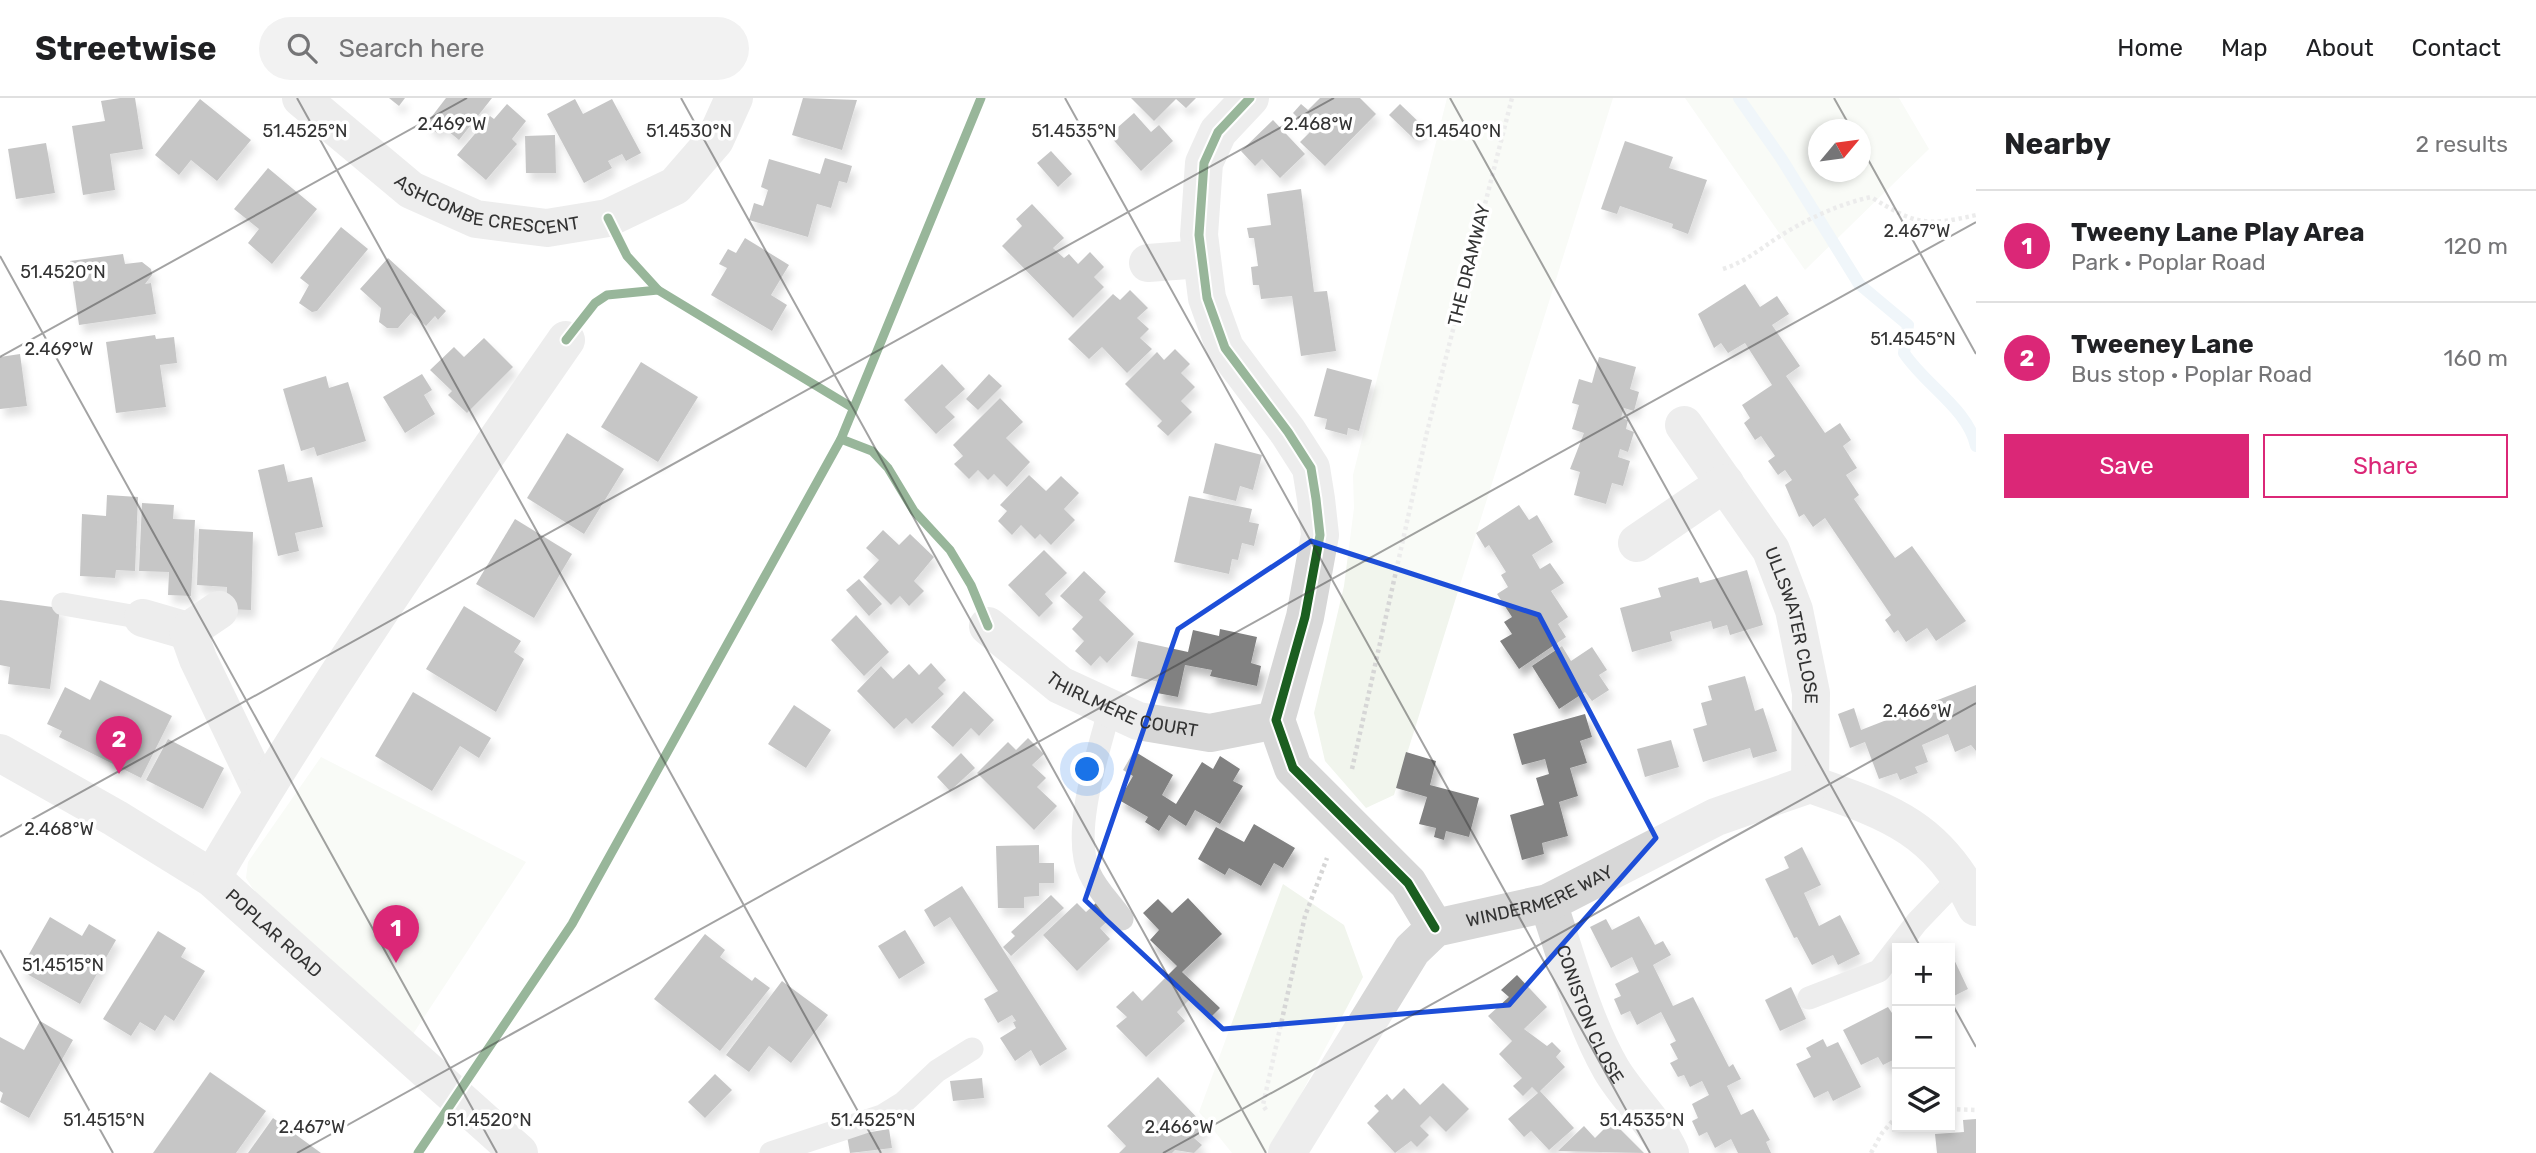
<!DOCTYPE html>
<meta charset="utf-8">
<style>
:root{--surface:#fff;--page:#f2f2f2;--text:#202124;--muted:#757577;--line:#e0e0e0;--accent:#db2777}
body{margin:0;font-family:Rubik,sans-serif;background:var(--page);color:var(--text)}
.controls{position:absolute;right:21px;bottom:21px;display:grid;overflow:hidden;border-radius:0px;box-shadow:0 4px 10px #0003}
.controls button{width:63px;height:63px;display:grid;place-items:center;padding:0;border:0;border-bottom:2px solid var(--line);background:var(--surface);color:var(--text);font:35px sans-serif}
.compass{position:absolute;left:1808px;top:21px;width:63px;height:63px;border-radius:50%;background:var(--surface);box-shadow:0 4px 10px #0003;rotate:61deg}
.you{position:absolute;left:1088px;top:672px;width:24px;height:24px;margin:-18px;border:5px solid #fff;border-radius:50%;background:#1a73e8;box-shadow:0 0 0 10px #1a73e833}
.badge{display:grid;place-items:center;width:46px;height:46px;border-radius:50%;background:var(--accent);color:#fff;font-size:23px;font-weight:700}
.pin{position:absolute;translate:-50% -58px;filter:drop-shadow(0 2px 4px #0008)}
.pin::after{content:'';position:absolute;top:37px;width:24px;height:21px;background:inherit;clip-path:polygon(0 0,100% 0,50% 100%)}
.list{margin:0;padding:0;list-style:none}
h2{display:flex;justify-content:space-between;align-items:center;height:91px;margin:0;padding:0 28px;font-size:30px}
h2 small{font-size:23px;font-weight:400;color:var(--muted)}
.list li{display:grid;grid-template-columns:46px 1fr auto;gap:21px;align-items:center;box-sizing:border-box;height:112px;padding:0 28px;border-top:2px solid var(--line)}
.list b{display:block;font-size:26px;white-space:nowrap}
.list p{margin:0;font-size:23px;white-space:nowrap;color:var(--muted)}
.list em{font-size:23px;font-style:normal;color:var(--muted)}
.actions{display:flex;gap:14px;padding:21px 28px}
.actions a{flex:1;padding:16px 0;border:2px solid var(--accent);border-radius:0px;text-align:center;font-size:24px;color:var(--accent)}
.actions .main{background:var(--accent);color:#fff}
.icon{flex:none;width:38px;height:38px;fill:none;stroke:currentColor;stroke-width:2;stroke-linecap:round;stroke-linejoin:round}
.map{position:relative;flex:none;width:1976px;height:1055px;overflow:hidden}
header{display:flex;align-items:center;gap:42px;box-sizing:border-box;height:98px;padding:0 35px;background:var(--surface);border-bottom:2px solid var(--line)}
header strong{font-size:33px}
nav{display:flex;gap:38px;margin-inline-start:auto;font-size:24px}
.search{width:490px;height:63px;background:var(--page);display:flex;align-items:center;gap:18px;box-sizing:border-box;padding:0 24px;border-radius:38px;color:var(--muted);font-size:26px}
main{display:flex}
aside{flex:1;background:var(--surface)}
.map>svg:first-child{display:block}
.green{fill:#f1f5ed;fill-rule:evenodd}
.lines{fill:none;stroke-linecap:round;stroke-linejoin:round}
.stream{stroke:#ddebf3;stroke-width:12}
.building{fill:#818181;filter:url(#shadow)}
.path{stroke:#d6d6d6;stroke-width:4.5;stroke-dasharray:3.5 3.5;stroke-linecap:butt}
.lane{stroke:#d7d7d7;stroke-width:23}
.street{stroke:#d7d7d7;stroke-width:38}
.cycleway-casing{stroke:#fff;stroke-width:13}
.cycleway{stroke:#1b5e20;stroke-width:9}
.marked{fill:none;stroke:#1d4ed8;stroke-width:5;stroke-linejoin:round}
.ticks{fill:none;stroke:#333;stroke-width:2;stroke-opacity:0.45}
.labels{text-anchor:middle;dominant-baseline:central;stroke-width:7;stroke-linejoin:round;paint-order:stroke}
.street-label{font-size:18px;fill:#333;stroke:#fff}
.ticks-label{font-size:18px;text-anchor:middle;fill:#333;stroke:#fff;stroke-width:7;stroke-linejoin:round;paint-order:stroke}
</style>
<header>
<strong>Streetwise</strong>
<div class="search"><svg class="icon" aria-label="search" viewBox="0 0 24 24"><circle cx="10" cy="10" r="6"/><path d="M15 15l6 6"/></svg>Search here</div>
<nav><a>Home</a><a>Map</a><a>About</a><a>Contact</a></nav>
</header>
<main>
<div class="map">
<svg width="1976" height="1055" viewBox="0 0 1976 1055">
<defs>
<filter id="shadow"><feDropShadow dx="4.5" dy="8" stdDeviation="3.5" flood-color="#0004"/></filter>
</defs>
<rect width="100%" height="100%" fill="#fff"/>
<g class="green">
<polygon points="1447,0 1613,0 1394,697 1366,710 1325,663 1314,615 1344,488 1354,410 1353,377"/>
<path d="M1685,0H1899L1929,51L1805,172ZM1818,32H1860V74H1818Z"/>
<polygon points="321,659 526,764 411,939 253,791 246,780 248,764"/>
<polygon points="1283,786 1344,827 1363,879 1292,1013 1266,1055 1232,1055 1199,1014"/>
</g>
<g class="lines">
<path class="stream" d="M1739,0L1781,60L1859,186L1908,227L1904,255C1925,287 1968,311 1976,348"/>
</g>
<g class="building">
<polygon points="120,0 135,0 143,51 110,56 115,92 83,97 72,28 105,23 101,3"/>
<polygon points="389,0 405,0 399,8"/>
<polygon points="446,0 492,0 459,42 442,28 437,35 426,26"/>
<polygon points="803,0 857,2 842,52 792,37"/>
<polygon points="1131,0 1196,0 1186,10 1176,1 1154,23"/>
<polygon points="1320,0 1360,0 1376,16 1325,68 1300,44 1311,33 1293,15 1301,6 1308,12"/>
<polygon points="200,1 251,42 217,83 191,62 179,77 155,57"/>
<polygon points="575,1 583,16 612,1 641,55 626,63 622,56 608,63 612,70 584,85 547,16"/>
<polygon points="507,6 526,23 512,41 517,46 486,82 457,57 490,18 494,21"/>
<polygon points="1400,6 1425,30 1414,41 1389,17"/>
<polygon points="1134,15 1151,34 1159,27 1173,43 1141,73 1109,37"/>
<polygon points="1273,22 1305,56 1280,80 1262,61 1255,68 1241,53"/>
<polygon points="555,37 556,75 526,75 525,38"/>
<polygon points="1625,43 1673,59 1669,70 1707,82 1688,136 1672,130 1673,126 1620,108 1617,116 1601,111"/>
<polygon points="46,45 55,95 16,101 8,51"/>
<polygon points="1051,53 1072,76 1058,89 1037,65"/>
<polygon points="825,60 852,68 847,85 839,83 831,110 817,106 808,139 749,122 754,105 763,108 768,92 761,89 769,61 820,76"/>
<polygon points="268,70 317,111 272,166 248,145 259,131 234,111"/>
<polygon points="1301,91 1314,194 1327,193 1336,253 1301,258 1292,198 1261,201 1259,187 1253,187 1251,169 1258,168 1254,140 1249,140 1247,130 1271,127 1267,96"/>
<polygon points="1032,106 1064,140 1053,150 1064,160 1069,156 1078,166 1090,154 1104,169 1094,179 1104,189 1073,220 1002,148 1022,128 1016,121"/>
<polygon points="341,129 368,151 317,213 312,214 299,205 309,187 300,180"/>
<polygon points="745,140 789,167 771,197 787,207 772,233 711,197 727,170 719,166 728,151 736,155"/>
<polygon points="123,156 125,166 142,164 151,171 152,177 145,186 151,185 156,216 79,227 70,163"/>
<polygon points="388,160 446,213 438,222 435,218 426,228 411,215 398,230 387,230 379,224 381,210 360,191"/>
<polygon points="1745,186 1760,209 1777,198 1789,216 1772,227 1800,268 1786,278 1825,335 1840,325 1851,342 1843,348 1857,370 1846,377 1859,397 1854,401 1895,460 1912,448 1966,523 1936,543 1927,530 1906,544 1898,532 1894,535 1885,522 1891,517 1825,420 1813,429 1804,416 1799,419 1785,387 1792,382 1785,372 1778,377 1768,363 1775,358 1761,338 1755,342 1744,325 1750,320 1742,307 1772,287 1745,245 1728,255 1721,245 1714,250 1698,216"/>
<polygon points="1130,192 1148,210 1137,220 1149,231 1140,240 1152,251 1127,275 1102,249 1089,261 1068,241 1113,196 1120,202"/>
<polygon points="155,237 156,241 174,239 177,265 160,267 166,309 116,315 106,244"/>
<polygon points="484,240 513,269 467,315 448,297 452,293 430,272 454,249 464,259"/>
<polygon points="1175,251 1190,266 1181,275 1195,289 1181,303 1192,314 1168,338 1157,328 1162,323 1125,286 1157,254 1164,262"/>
<polygon points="20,256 27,308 0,311 0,259"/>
<polygon points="1599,259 1636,269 1630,291 1639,294 1634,313 1624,310 1621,320 1628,322 1626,331 1634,334 1628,354 1620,351 1618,359 1630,363 1623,388 1612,385 1606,406 1574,397 1580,374 1570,371 1584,335 1572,331 1579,307 1572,305 1579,281 1592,285"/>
<polygon points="641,264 698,299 658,364 601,329"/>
<polygon points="942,266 965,291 945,309 955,319 936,336 904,302"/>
<polygon points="1327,270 1372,282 1359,333 1348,330 1347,337 1325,331 1327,321 1314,318"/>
<polygon points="422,276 432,292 424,297 435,316 405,335 383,299"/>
<polygon points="989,276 1002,288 978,312 966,301"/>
<polygon points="326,278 329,290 348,284 366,343 317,358 314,349 301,353 283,291"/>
<polygon points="1000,300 1023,324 1006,340 1030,364 1007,389 994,376 988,382 978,372 969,381 954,366 963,358 953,347"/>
<polygon points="567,335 624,371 584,436 527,400"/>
<polygon points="1215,345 1262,357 1253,392 1240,388 1236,403 1203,395"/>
<polygon points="284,366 288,384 312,379 323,429 295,435 299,453 278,458 258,372"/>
<polygon points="1029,377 1046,393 1061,378 1079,395 1064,411 1075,422 1051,447 1040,436 1035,441 1021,427 1012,437 998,423 1007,413 1000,407"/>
<polygon points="107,397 138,399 135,473 116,472 115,480 80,478 82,416 106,418"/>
<polygon points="1189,398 1252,411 1249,424 1259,426 1254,448 1242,445 1238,462 1232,461 1229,476 1174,464"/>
<polygon points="142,405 174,407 173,421 195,422 191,498 168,497 169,474 139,473"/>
<polygon points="1519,407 1529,422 1537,417 1553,444 1532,457 1540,471 1550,465 1564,485 1551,493 1568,519 1558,526 1566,539 1519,571 1500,543 1512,536 1504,524 1512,519 1497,496 1508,489 1501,477 1506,474 1489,447 1485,450 1476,435"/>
<polygon points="515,421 572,456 534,520 476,486"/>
<polygon points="199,431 253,434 251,512 226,511 227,489 197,487"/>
<polygon points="883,432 899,447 910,436 934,459 914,483 924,493 909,508 900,498 891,507 863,479 879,462 866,450"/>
<polygon points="1044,452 1067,475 1045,496 1053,505 1039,519 1008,487"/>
<polygon points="1747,472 1763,527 1730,537 1727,527 1713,531 1711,523 1670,534 1672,543 1632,554 1620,510 1661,499 1658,490 1698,479 1700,485"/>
<polygon points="1084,473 1106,494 1099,502 1134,536 1107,565 1100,558 1091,568 1075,553 1084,543 1072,531 1083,519 1060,498"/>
<polygon points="859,481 882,506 869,518 846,492"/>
<polygon points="0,502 60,510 50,591 8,586 10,569 0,567"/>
<polygon points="464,508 521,543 514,554 524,561 496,614 426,571"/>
<polygon points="856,517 889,554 864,578 831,542"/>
<polygon points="1220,531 1257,539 1251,565 1261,568 1257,588 1210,578 1212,572 1185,567 1178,599 1157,595 1159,584 1131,578 1138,543 1188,554 1193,532 1219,538"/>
<polygon points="1562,548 1571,563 1592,549 1607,572 1599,577 1609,592 1592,603 1585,594 1559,611 1532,568"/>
<polygon points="931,565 946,582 938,590 944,596 912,626 906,620 894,631 857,593 881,568 893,581 909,566 919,577"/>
<polygon points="1745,578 1755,613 1763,610 1777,653 1753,660 1750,650 1703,664 1693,631 1707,627 1701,605 1712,602 1708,588"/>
<polygon points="100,582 172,618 141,680 59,639 62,633 47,626 65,589 90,602"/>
<polygon points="1976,587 1976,653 1971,647 1955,654 1948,636 1922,647 1928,664 1915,669 1918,675 1900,682 1897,675 1879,681 1865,644 1850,650 1838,616 1854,610 1861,632"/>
<polygon points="964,593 994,622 979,638 971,630 953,649 931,629"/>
<polygon points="413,594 491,640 479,660 460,648 432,693 375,658"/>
<polygon points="794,607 831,632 806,670 768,646"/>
<polygon points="1585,616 1592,639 1580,643 1587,665 1570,670 1578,698 1559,704 1568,738 1542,745 1544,756 1522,762 1510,717 1544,707 1536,680 1549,676 1545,661 1522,667 1513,636"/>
<polygon points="1028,640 1044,656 1032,667 1046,680 1037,689 1057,708 1034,732 977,675 1008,644 1016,652"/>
<polygon points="168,641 224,670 203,711 146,682"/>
<polygon points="1671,642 1679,669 1645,679 1637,651"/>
<polygon points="1134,653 1173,677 1162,697 1176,706 1202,664 1213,671 1220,658 1240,671 1233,683 1243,688 1220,726 1195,712 1186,728 1169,717 1159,733 1145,724 1148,719 1119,702 1133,678 1123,672"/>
<polygon points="1406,654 1436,663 1430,687 1479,700 1469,739 1446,733 1444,742 1434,739 1436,730 1419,726 1427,699 1396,690"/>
<polygon points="961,655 975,670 950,693 937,679"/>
<polygon points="1254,726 1295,750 1283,770 1274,765 1261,788 1229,770 1225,777 1198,761 1216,729 1244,744"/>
<polygon points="1039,747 1039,765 1054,765 1054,785 1039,785 1039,798 1024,799 1024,810 998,810 996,748"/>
<polygon points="1802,749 1821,787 1804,795 1819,828 1840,817 1860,856 1838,867 1833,857 1812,867 1797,839 1794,840 1765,781 1789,770 1784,759"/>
<polygon points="962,788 1067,951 1040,968 1031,952 1015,963 1000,940 1016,930 1013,924 1016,923 1012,917 998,925 984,901 998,893 950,819 934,829 924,812"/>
<polygon points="1051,797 1064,810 1011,858 1003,849 1015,838 1011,834"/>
<polygon points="1188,800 1222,836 1182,874 1220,910 1209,921 1189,902 1177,914 1185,923 1146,959 1116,928 1127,919 1116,909 1133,893 1142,903 1177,868 1150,842 1159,832 1143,815 1158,801 1172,815"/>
<polygon points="1077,805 1086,814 1096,805 1111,820 1100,830 1110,841 1077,873 1043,837"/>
<polygon points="1639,818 1655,847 1663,843 1671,857 1653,867 1673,908 1693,899 1729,969 1733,966 1741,981 1727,988 1741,1017 1753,1011 1770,1042 1766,1044 1771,1055 1738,1055 1731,1041 1715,1050 1707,1034 1699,1038 1692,1023 1698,1020 1692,1006 1709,997 1702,983 1690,989 1684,977 1678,979 1670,965 1678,961 1670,946 1676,943 1661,914 1637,927 1630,913 1621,917 1614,901 1621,898 1615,886 1639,874 1632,859 1611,870 1590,829 1606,821 1612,832"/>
<polygon points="50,819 82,838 89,826 116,842 80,906 20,872"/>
<polygon points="905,832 925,865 899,881 878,848"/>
<polygon points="158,833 186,850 181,859 205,873 174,923 165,917 155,933 140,924 131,938 103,921"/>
<polygon points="705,836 725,852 720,859 752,883 755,879 770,890 720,953 654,901"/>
<polygon points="1950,853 1968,891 1950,900"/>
<polygon points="1517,877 1547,909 1524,931 1547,948 1552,944 1561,953 1556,959 1565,969 1540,993 1574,1030 1549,1052 1531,1033 1524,1039 1508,1021 1538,995 1532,989 1523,998 1513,988 1522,980 1499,956 1512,943 1488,918 1509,899 1501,892"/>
<polygon points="782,883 828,917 791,965 769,948 749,974 726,957"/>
<polygon points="1791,889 1806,921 1780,933 1765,902"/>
<polygon points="1888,909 1892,915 1897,913 1897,960 1883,967 1878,959 1861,967 1843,932"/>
<polygon points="40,923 73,942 29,1020 0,1004 3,995 0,993 0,939 24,952"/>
<polygon points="1823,941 1827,949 1838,944 1861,989 1833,1003 1828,993 1814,1000 1796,966 1811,959 1806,950"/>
<polygon points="210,974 266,1013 236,1055 153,1055"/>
<polygon points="715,976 732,992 705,1020 688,1004"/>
<polygon points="1158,979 1206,1029 1194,1040 1202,1047 1194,1055 1175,1052 1172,1055 1119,1055 1126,1048 1107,1028"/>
<polygon points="982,980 984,1000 953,1003 950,983"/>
<polygon points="1443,985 1469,1011 1446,1034 1430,1018 1420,1028 1429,1037 1417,1049 1411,1043 1395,1055 1367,1025 1379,1013 1374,1008 1387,996 1392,1002 1404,990 1420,1007"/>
<polygon points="273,1020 321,1055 248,1055"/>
<polygon points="1976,1021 1976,1055 1937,1055 1935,1036 1964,1034 1963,1022"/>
<polygon points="1612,1023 1644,1055 1558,1053 1584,1028 1595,1040"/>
<polygon points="889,1031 892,1050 850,1055 847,1038"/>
</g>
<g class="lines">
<g class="path">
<path d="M1723,171C1745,164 1760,151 1780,138C1807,121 1839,106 1871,99C1915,126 1925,129 1976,117"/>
<polyline points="1352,671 1427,334 1512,0"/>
<polyline points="1950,1011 1976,1012"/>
<polyline points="1266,1012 1263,1007 1305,818 1327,760"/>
<polyline points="1871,1055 1882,1035 1897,1018"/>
</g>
<g class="lane">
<polyline points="63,506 143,520"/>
<path d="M1110,610C1099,652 1070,736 1090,776C1097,792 1112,806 1122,821"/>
<polyline points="1809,900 1879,873 1917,824 1961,778"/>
<polyline points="771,1055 882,1018 903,1005 937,973 972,951"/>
</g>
<g class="street">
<path id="s1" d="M301,0L411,92L476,121L547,130L608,120L675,88L715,42L734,0"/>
<polyline points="1250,0 1218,34 1204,65 1199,137 1207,200 1225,250 1288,334 1311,370 1316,401 1320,437 1305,519 1276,622 1293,670 1408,785 1435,830"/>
<polyline points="1148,165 1201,161"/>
<path id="s2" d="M1684,327L1771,452L1794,512L1811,595L1810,686"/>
<polyline points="1637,445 1725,385"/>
<polyline points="143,520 188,533 219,512"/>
<path id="s3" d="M988,528L1060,587L1138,623L1210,635L1276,622"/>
<polyline points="188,533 198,561 262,694"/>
<path id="s4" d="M0,655L115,720L212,780L519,1055"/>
<path d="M1810,686C1889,714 1937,729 1976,809"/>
<path d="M212,780C320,595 444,418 566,242"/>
<path id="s5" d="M1548,805C1567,860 1582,920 1611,971C1628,1000 1656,1024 1670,1055"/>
<path id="s6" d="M1287,1055L1412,852L1435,830L1548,805L1716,719L1810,686"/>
</g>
<defs>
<g id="cycleway">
<polyline points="1250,0 1218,34 1204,65 1199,137 1207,200 1225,250 1288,334 1311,370 1316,401 1320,437 1305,519 1276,622 1293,670 1408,785 1435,830"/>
<polyline points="608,120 627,158 658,192"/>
<polyline points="566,242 595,205 607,197 658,192 853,310"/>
<polyline points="841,341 872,353 888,370 914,413 950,452 971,487 988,528"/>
<polyline points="418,1055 572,826 841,341 981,0"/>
</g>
</defs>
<use href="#cycleway" class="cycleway-casing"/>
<use href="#cycleway" class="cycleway"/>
</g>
<path d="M0 0H1976V1055H0ZM1311,443L1539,517L1656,740L1509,907L1223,931L1085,802L1178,531Z" fill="#fff" fill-opacity=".55" fill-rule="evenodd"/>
<path class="marked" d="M1311,443L1539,517L1656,740L1509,907L1223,931L1085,802L1178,531Z"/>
<path class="ticks" d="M297,0L881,1055M681,0L1266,1055M1065,0L1650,1055M1450,0L1921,850M1834,0L1852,32M1860,47L1976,256M0,158L497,1055M0,259L467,0M0,739L1334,0M0,852L113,1055M1950,902L1976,949M297,1055L1976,124M1163,1055L1976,605"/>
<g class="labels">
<g class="street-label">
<text stroke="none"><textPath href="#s1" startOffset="222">ASHCOMBE CRESCENT</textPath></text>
<text transform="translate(1469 167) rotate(-76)">THE DRAMWAY</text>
<text stroke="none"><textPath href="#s2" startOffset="231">ULLSWATER CLOSE</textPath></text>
<text stroke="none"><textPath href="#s3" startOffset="159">THIRLMERE COURT</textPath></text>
<text stroke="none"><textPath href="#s6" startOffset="380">WINDERMERE WAY</textPath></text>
<text stroke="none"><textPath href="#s4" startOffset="329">POPLAR ROAD</textPath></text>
<text stroke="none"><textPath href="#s5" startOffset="119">CONISTON CLOSE</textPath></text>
</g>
</g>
<g class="ticks-label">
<text x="452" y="32">2.469°W</text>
<text x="1318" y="32">2.468°W</text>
<text x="305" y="39">51.4525°N</text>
<text x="689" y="39">51.4530°N</text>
<text x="1074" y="39">51.4535°N</text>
<text x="1458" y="39">51.4540°N</text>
<text x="1917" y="139">2.467°W</text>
<text x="63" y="180">51.4520°N</text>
<text x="1913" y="247">51.4545°N</text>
<text x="59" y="257">2.469°W</text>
<text x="1917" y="619">2.466°W</text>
<text x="59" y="737">2.468°W</text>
<text x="63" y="873">51.4515°N</text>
<text x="104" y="1028">51.4515°N</text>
<text x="489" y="1028">51.4520°N</text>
<text x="873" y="1028">51.4525°N</text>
<text x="1642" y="1028">51.4535°N</text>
<text x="312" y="1035">2.467°W</text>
<text x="1179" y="1035">2.466°W</text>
</g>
</svg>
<div class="controls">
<button>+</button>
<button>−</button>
<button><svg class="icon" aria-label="layers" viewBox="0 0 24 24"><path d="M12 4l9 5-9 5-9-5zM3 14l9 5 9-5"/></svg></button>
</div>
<svg class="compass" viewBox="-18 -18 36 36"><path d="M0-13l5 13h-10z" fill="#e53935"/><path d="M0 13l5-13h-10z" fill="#757577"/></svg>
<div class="you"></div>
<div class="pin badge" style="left:396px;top:865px">1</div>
<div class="pin badge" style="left:119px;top:676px">2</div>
</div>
<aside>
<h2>Nearby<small>2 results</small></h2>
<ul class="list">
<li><span class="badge">1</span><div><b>Tweeny Lane Play Area</b><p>Park · Poplar Road</p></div><em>120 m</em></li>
<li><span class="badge">2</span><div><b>Tweeney Lane</b><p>Bus stop · Poplar Road</p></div><em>160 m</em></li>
</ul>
<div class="actions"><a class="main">Save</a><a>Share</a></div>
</aside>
</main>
